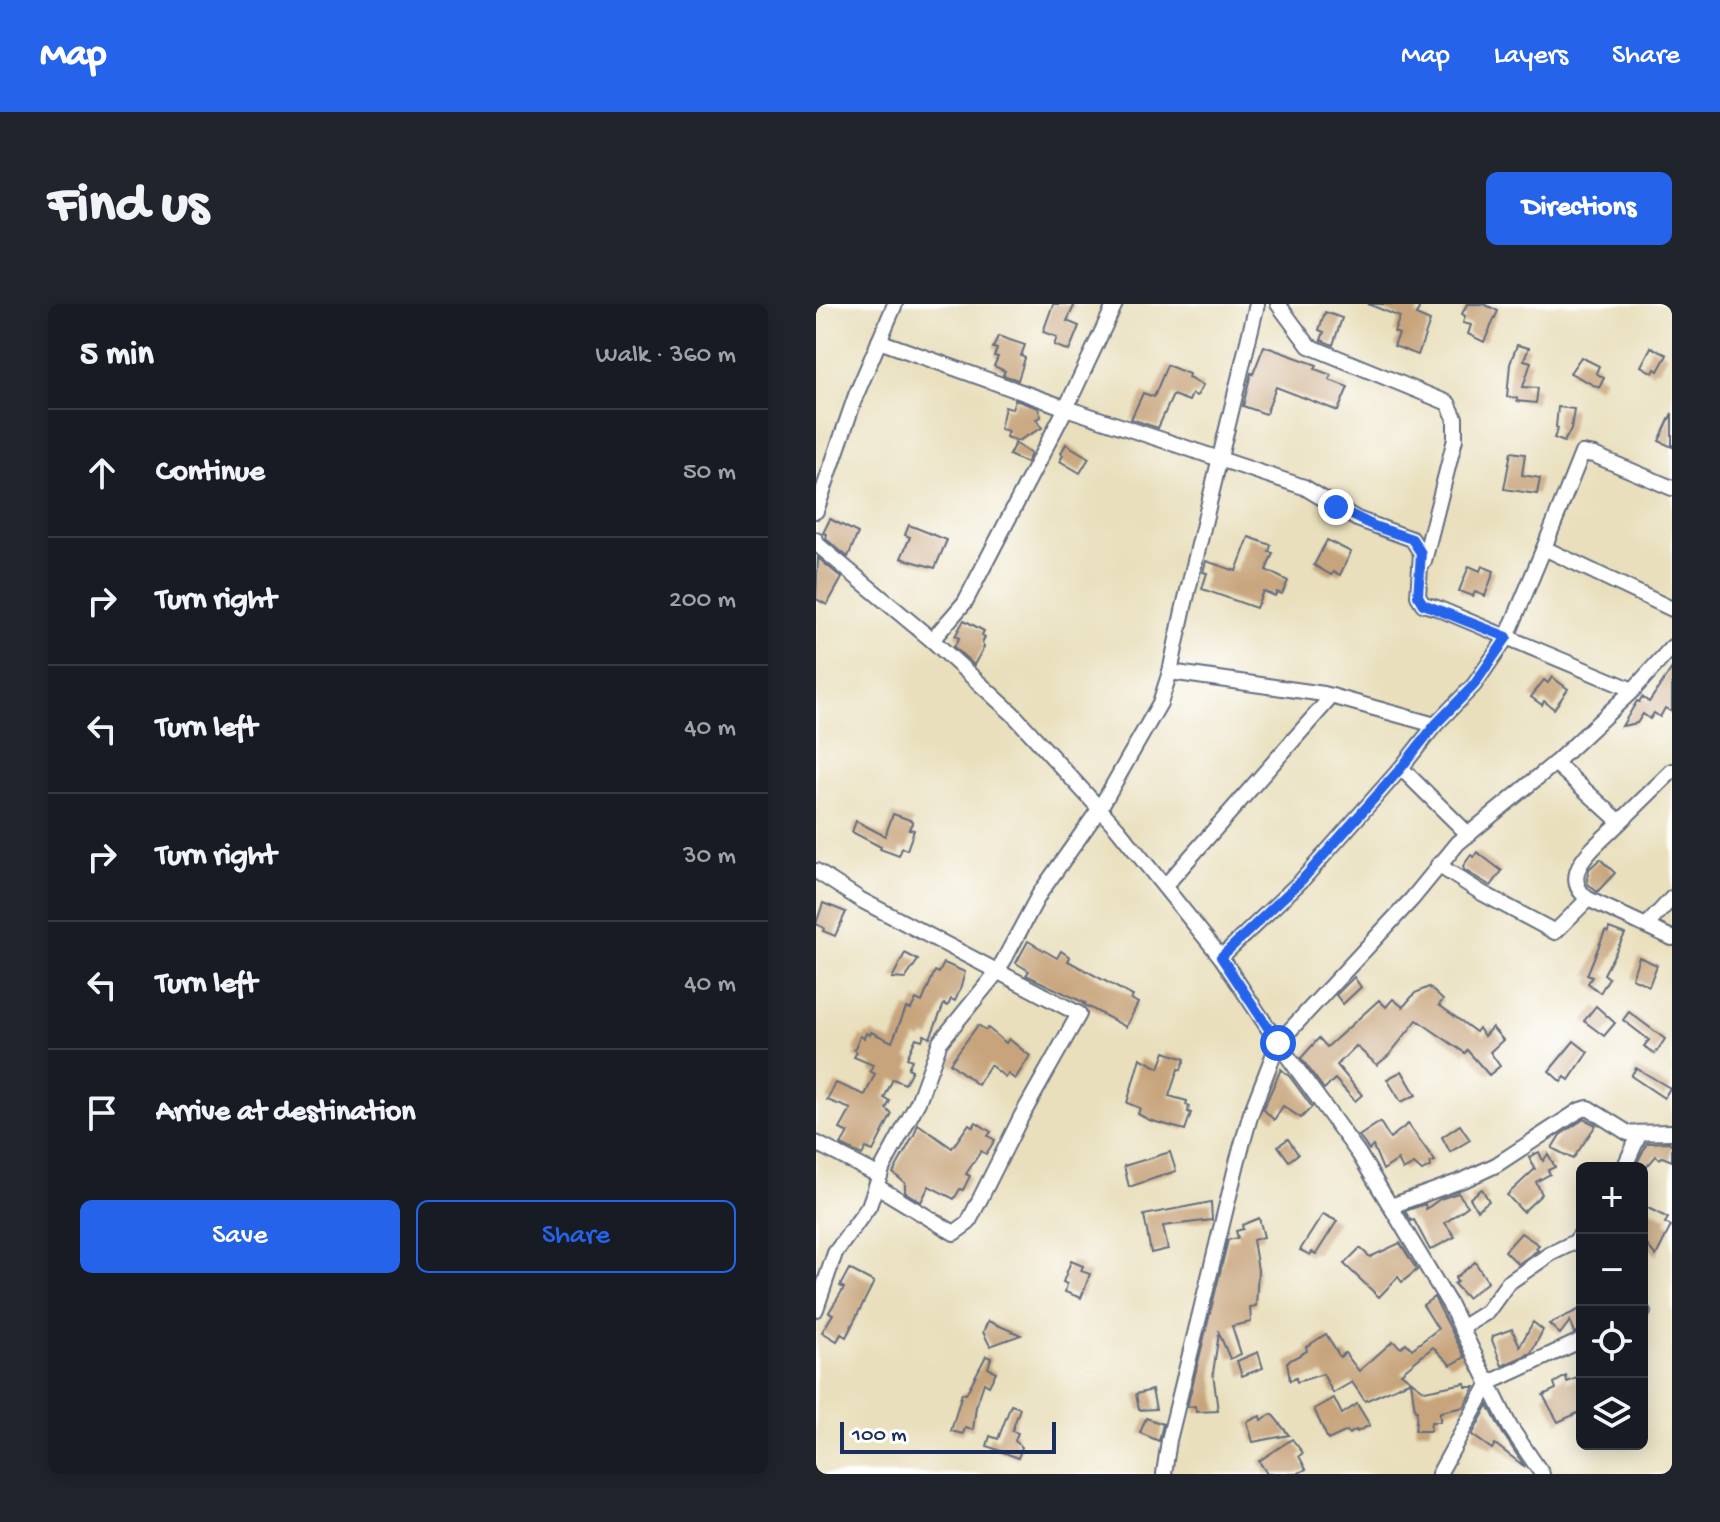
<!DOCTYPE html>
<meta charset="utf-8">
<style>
:root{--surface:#171b24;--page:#20242c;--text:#f1f3f6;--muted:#9ea1a6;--line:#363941;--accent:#2563eb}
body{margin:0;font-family:"Gochi Hand",sans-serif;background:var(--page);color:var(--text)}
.controls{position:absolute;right:24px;bottom:24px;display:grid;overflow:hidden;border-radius:12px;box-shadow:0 4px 20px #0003}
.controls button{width:72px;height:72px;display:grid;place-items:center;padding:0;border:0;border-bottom:2px solid var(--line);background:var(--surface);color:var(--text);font:40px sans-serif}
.scale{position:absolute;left:24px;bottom:20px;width:216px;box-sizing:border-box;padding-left:8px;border:4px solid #1b2f5e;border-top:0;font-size:22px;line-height:28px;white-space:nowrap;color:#1b2f5e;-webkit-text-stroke:6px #fff;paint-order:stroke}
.stop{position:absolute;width:24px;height:24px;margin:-18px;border:6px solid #2563eb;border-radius:50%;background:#fff}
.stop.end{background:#2563eb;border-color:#fff;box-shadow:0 2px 8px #0008}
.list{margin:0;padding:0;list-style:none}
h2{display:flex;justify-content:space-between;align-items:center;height:104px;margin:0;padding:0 32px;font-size:34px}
h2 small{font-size:26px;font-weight:400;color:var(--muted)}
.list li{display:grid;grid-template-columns:52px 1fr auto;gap:24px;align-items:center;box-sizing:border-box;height:128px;padding:0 32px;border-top:2px solid var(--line)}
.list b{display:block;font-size:30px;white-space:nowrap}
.list em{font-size:26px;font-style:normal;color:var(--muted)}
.actions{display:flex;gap:16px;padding:24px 32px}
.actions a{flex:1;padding:18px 0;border:2px solid var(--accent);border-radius:12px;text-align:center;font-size:28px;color:var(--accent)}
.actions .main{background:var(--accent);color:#fff}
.icon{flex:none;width:44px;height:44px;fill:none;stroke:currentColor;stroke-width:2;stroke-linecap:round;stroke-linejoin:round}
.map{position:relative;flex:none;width:856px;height:1170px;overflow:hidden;border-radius:12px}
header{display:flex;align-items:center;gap:48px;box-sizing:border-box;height:112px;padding:0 40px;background:var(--accent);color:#fff}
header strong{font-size:38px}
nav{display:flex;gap:44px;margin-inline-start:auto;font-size:28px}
.intro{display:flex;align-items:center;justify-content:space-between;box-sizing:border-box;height:192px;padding:0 48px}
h1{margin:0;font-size:56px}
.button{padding:20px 36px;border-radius:12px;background:var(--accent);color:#fff;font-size:28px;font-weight:700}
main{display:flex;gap:48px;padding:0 48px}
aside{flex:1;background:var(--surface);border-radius:12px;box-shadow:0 4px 20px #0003}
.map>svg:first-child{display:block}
.building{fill:#c7a47c}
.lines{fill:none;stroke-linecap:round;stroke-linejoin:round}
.street-casing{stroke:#636d7f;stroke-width:18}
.street{stroke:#fff;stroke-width:14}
.route{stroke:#2563eb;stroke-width:10}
</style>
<header>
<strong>Map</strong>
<nav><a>Map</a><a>Layers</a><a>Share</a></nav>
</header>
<div class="intro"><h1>Find us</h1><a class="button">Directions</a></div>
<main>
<aside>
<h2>5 min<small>Walk · 360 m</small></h2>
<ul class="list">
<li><svg class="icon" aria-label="ahead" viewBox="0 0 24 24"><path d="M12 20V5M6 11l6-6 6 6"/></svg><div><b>Continue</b></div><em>50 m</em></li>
<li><svg class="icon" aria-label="right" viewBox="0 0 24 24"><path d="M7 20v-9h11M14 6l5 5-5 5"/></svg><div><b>Turn right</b></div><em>200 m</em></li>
<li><svg class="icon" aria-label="left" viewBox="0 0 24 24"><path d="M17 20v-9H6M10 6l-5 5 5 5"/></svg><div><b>Turn left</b></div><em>40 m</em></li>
<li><svg class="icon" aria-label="right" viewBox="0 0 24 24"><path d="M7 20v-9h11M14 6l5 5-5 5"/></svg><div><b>Turn right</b></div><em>30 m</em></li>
<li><svg class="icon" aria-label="left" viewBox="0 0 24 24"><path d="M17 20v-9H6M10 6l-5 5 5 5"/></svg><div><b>Turn left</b></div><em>40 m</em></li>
<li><svg class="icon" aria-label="arrive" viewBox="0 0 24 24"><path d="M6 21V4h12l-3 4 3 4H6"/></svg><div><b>Arrive at destination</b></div></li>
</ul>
<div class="actions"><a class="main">Save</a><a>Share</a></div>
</aside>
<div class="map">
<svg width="856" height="1170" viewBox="0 0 856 1170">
<rect width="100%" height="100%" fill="#fff"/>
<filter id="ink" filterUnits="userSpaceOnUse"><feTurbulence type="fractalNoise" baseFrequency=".0125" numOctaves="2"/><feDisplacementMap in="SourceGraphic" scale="16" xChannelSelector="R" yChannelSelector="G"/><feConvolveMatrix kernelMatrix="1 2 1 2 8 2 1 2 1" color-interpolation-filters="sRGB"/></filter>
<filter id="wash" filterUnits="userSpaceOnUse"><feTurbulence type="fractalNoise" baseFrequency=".006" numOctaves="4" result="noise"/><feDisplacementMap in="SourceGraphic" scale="32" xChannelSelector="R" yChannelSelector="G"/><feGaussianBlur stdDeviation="1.8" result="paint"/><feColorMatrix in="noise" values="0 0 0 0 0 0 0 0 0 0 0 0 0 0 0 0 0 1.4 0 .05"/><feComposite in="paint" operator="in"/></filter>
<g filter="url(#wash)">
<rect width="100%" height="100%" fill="#e9dfbc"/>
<g id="blocks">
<g class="building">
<polygon points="237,0 259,0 251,17 263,22 253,47 238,41 241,33 227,28"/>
<polygon points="552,0 605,0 600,11 614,17 602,51 578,42 583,30 578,28 584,13"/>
<polygon points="651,0 668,0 682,7 668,38 652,30 655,21 647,19 649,12 646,10"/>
<polygon points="509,8 526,14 517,41 505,36 508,28 503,26"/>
<polygon points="182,32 209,41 205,52 209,54 202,76 187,71 189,67 178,62 182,53 178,52 181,45 177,44"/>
<polygon points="701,41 713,44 708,56 715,58 707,83 722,84 720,99 701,97 701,94 691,93 694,60"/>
<polygon points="448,42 501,61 499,65 515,71 513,76 532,83 522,107 460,83 450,110 427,102 435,69 437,70"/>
<polygon points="835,43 851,51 842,67 839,65 837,69 825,62"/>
<polygon points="765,53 783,62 780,69 788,74 783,84 754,69"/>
<polygon points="351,61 373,70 372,74 387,81 381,92 376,90 373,97 357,91 342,124 315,115 327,89 338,93"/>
<polygon points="199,96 222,104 225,113 220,115 226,124 202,137 190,133 192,127 184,125 189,103 196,105"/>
<polygon points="742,103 758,105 755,125 748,138 738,134 742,124 740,123"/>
<polygon points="856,109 856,143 843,137"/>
<polygon points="199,139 215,150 210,159 193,151"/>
<polygon points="250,140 273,154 264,169 244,157 247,151 245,149"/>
<polygon points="695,148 709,150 706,171 724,174 721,190 688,185"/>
<polygon points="14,215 42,229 32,253 10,235 11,230 7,229"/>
<polygon points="93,221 131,236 119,264 85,254 94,233 89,231"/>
<polygon points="433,233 455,241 453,248 457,249 450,266 472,277 466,290 461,288 459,292 447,287 440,304 386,285 391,269 387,268 390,257 420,267"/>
<polygon points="511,236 535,248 524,271 518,268 515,271 498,261"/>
<polygon points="2,254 26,274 11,301 0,295"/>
<polygon points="653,262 664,267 666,262 678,267 669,292 659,288 657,292 643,287"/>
<polygon points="148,316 168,327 166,331 169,333 166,340 168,343 158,361 138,343 143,334 139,332"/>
<polygon points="856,364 856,408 849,404 844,413 838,409 834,415 827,410 821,419 806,422 821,397 823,398 826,393 833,398"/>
<polygon points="736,373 752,385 738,405 728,397 726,401 715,393 728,376 732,379"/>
<polygon points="77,510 97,517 93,525 98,526 91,546 86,544 83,552 64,545 65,543 36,528 40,517 69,532"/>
<polygon points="661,548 686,567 675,582 648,566 647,562 655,551 658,553"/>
<polygon points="784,555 799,569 781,588 772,580 771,575 773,565"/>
<polygon points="7,599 30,608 19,632 7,627 8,624 0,620"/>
<polygon points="793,624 809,630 788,670 793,674 784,689 772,679 776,673 771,671 789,627 792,628"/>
<polygon points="212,637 241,654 245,647 254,653 252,657 317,692 315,695 322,699 310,723 267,700 269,699 210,671 213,667 200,659"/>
<polygon points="89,649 102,656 89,675 76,674"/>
<polygon points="823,653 841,661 833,682 816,674"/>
<polygon points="128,659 149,668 144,686 139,697 135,695 132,702 128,700 114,734 108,731 106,736 100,734 91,754 96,756 92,764 96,766 89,780 77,775 68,794 74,797 70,805 76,810 57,847 50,844 46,851 25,841 32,829 24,825 35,805 11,796 20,779 49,791 59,770 54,767 57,761 38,753 41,748 38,746 44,732 48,734 50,729 54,731 55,728 76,738 90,704 95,705 100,695 106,698 119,667 123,669"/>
<polygon points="538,673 545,683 527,700 520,691"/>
<polygon points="613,683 627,696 623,701 660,728 663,724 668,732 676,723 687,736 674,748 684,762 673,771 651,746 649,749 601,716 573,751 561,761 540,742 521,761 546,791 539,797 519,775 508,785 485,754 503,734 511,743 563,696 570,703 577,695 587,703 599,689"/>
<polygon points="780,702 799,719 788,732 768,717"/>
<polygon points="813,708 849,735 839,750 828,742 833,736 807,716"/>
<polygon points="162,721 170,726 172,724 190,739 193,735 214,752 199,775 192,770 189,773 174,761 162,781 134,759"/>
<polygon points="758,737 772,748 753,776 749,773 745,778 733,767"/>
<polygon points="349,748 369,755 365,766 362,765 353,792 371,797 370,801 373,802 372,808 375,809 369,826 333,816 322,810 324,804 311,799 324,754 343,764"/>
<polygon points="820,764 854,784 848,794 815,772"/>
<polygon points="465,765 474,773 496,803 485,814 467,802 458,816 447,805"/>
<polygon points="586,767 600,791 585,798 571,775"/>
<polygon points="768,815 780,821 757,855 736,844 744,831"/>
<polygon points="160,818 175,828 172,832 179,836 170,850 165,847 150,870 154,872 147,886 144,885 138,895 113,882 105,898 89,888 89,879 77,869 98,831 102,820 136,844 153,820 157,823"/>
<polygon points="564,818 574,834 592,820 619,857 614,859 615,862 606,867 598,860 587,866 582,856 567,866 557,842 553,846 543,832"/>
<polygon points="644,821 654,836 634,848 626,833"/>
<polygon points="472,835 482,850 473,857 462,842"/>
<polygon points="853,838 856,841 856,857 846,853 844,855 840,852 827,867 820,861 831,839"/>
<polygon points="354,848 360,867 313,883 308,862"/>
<polygon points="723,848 727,857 732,850 739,863 732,866 734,870 720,878 726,890 707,908 691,891 719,865 713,853"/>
<polygon points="666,885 673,897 661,906 654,894"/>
<polygon points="642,889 652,902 629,919 639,933 614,946 598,916 595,917 589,907 609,900 610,905 624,895"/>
<polygon points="395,898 396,916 347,922 352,945 335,949 328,911"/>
<polygon points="826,901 852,914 849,919 855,922 840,952 826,935"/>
<polygon points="507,910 521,917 500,950 496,948 494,951 484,946"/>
<polygon points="443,914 448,933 437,936 442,966 440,1002 434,1003 435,1018 416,1022 425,1050 414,1055 403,1029 397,1069 402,1107 380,1108 379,1102 371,1103 412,936 422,934 420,927 427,925 426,921"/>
<polygon points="705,929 723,941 720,944 722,946 702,960 689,947"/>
<polygon points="584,939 601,966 586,978 582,973 563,993 528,960 544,944 554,953"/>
<polygon points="255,957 267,962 265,967 274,970 265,994 249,988 251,980 247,978"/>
<polygon points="659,958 672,978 651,994 638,980 641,978 639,974"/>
<polygon points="33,965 58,978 30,1033 25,1030 21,1037 6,1028 17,1010 13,1008 28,984 24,982"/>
<polygon points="618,993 649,1053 635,1061 617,1043 585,1069 609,1087 649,1079 650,1083 659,1083 648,1103 624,1108 624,1118 615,1118 614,1127 599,1127 601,1107 599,1107 595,1077 549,1097 536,1078 517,1089 507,1070 481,1078 480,1074 474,1077 471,1058 491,1047 490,1043 510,1030 524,1053 529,1049 543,1067 577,1037 585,1044 590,1039 596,1045 622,1025 607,1001"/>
<polygon points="766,1004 766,1026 758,1029 754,1017 744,1030 733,1020"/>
<polygon points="172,1017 205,1031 174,1042 167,1028"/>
<polygon points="717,1018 727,1026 715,1049 686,1062 676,1036 677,1032 696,1025 704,1042"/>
<polygon points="442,1048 447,1064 426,1072 421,1057"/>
<polygon points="170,1052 175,1054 172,1064 180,1068 173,1082 168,1079 160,1103 157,1126 149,1124 147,1130 135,1127 146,1089 150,1090"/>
<polygon points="750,1072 751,1078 761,1074 766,1086 766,1105 762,1109 742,1118 727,1091 740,1085 738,1079"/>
<polygon points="336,1086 340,1105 323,1106 320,1090"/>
<polygon points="518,1094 526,1110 541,1100 554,1121 541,1128 540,1126 533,1130 531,1127 512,1136 498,1105"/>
<polygon points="195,1101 204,1104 196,1127 202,1129 199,1137 206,1143 202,1154 171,1142 174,1132 182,1135"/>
<polygon points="672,1101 686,1128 709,1163 679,1140 676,1145 656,1131"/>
<polygon points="456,1110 473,1131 437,1138 431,1118 444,1112 445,1116"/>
<polygon points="330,1114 347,1120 343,1137 324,1129"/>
<polygon points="476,1135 487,1149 483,1152 490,1165 481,1170 451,1170 443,1157"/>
</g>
</g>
</g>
<g filter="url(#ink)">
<use href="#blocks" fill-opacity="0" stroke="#636d7f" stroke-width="2"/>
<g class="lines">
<defs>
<g id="street">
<polyline points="462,0 493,42 632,99 639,114 639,135 608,257"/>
<polyline points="63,37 250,104 488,183 541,215 596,235 605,249 602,292 607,300 621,304 817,386"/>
<polyline points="0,207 40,91 79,0"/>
<polyline points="0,236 2,241 116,336 197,410 301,524 405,653 462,739 543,850 634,1001 694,1123 726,1170"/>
<polyline points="728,244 766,149 778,151 856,184"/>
<polyline points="116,336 149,298 250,104 299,0"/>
<polyline points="354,368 508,390 619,421 585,464 653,531"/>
<polyline points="619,421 658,381 691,333 728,244 856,305"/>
<polyline points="739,459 804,518 856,467"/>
<polyline points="622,561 666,589 739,628 772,595 856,634"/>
<polyline points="0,567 45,596 263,710 205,813 152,919 138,929 60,882"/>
<polyline points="349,582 516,392"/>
<path d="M772,595C739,569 784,539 804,518"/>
<polyline points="831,621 856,594"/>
<polyline points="405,653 486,576 585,464"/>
<polyline points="0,839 64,872"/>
<polyline points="808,864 823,831"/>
<polyline points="575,902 650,875 680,861 764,806 772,804 812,829 856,828"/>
<polyline points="0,1005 19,949 53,902 67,863 102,798 124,738 182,667 224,589 284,504 344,399 354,368 367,307 441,0"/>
<polyline points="826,1008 827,1008"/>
<polyline points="645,1024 671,1008 692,979 734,950 759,938 766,929"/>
<polyline points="348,1170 353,1136 422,855 435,809 462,739 596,595 642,539 739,459 817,386 856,343"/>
<polyline points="623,1170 673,1079 766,1036"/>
</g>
</defs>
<use href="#street" class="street-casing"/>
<use href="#street" class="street"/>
</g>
</g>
<g class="lines" filter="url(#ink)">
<polyline class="route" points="462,739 405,653 486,576 585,464 619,421 658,381 691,333 607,300 602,292 605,249 596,235 558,222 520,203"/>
</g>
</svg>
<div class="controls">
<button>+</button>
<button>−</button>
<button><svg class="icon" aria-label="locate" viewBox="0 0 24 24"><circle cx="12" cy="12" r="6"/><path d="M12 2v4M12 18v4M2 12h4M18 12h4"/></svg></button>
<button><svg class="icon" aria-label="layers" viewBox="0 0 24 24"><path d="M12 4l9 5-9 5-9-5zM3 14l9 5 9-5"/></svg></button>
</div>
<div class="scale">100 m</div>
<div class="stop" style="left:462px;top:739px"></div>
<div class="stop end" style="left:520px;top:203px"></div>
</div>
</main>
